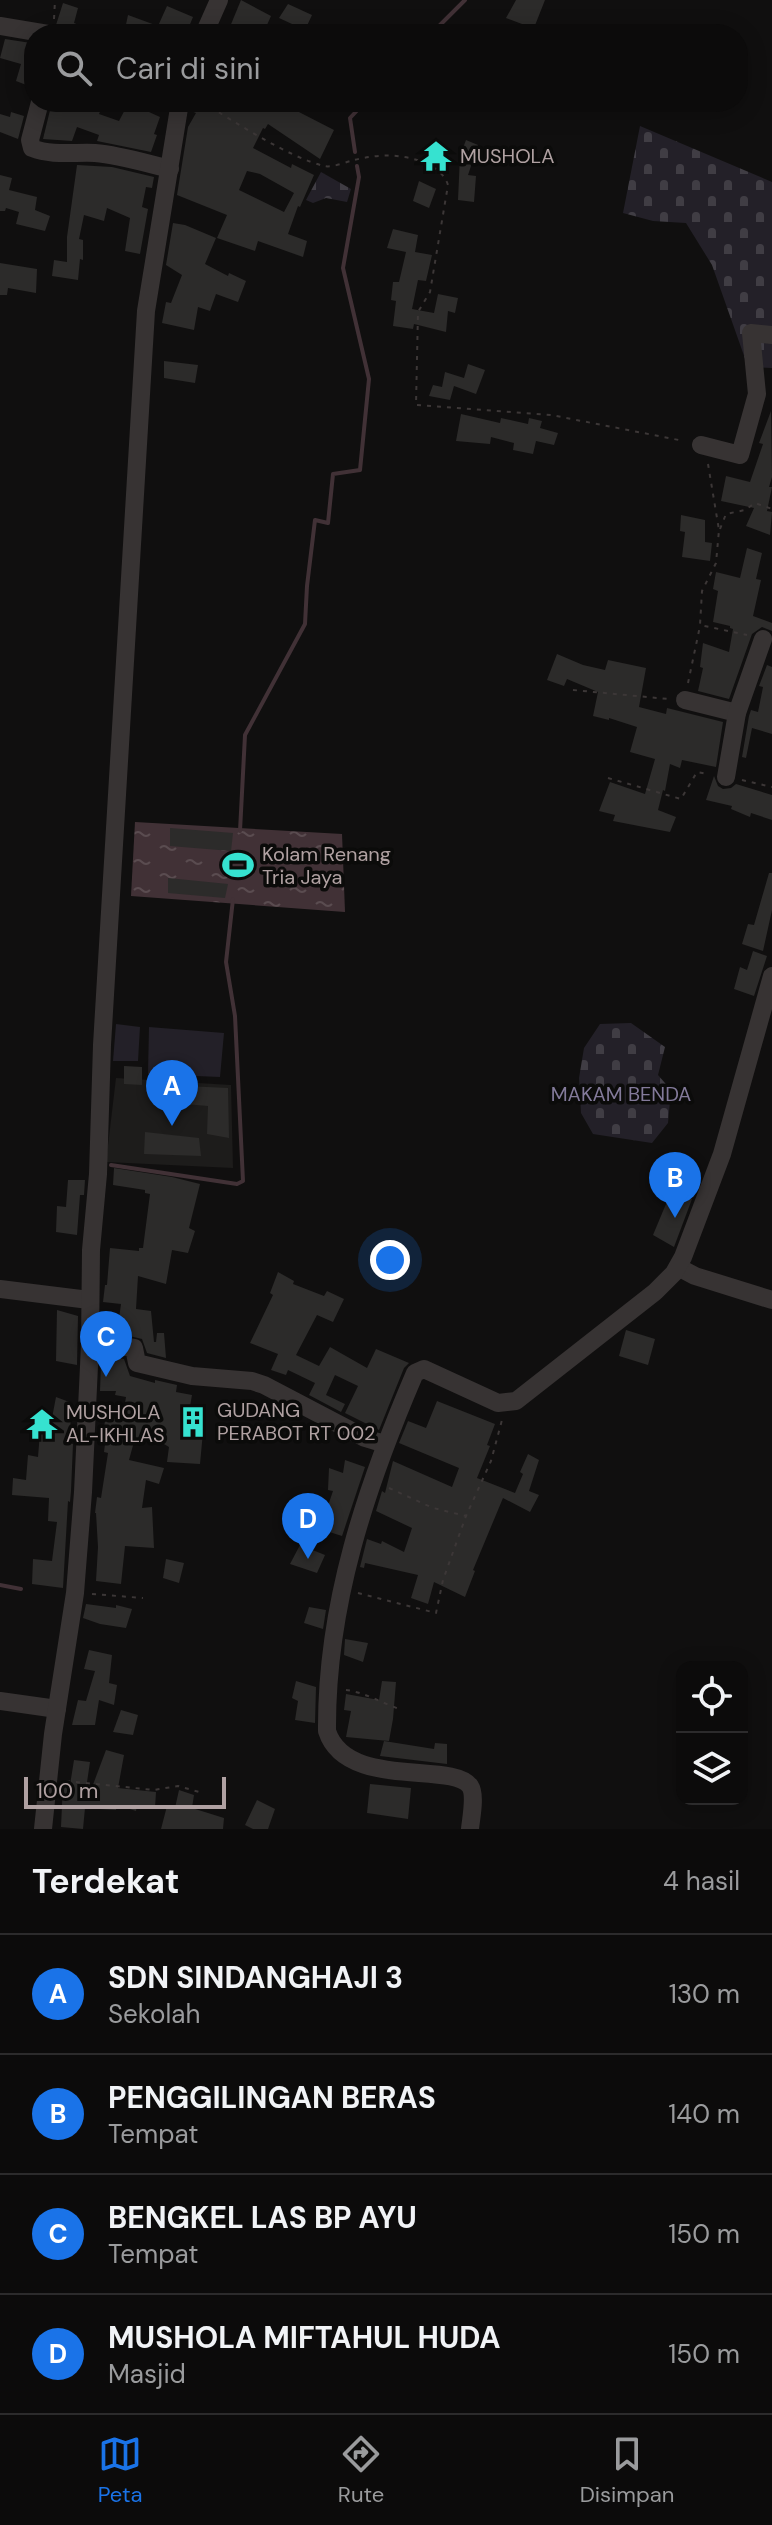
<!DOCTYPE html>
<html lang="id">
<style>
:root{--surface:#0c0b0b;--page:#151414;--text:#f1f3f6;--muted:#9a9b9d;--line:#2c2b2c;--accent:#1a73e8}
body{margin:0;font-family:"DM Sans",sans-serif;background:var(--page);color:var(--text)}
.controls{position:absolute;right:24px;bottom:24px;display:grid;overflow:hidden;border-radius:16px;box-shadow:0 4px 20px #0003}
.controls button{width:72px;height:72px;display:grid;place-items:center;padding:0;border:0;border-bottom:2px solid var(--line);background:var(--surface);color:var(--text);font:40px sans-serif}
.scale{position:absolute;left:24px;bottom:20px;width:202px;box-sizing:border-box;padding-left:8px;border:4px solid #b0a1a2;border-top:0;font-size:22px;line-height:28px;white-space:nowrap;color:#b0a1a2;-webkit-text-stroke:6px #0b0b0a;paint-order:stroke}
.you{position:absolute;left:390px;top:1260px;width:28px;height:28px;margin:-20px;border:6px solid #fff;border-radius:50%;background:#1a73e8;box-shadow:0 0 0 12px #1a73e833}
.badge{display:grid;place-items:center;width:52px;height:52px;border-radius:50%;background:var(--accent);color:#fff;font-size:26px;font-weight:700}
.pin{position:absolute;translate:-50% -66px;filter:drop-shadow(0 2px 4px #0008)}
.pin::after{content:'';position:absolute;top:42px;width:28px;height:24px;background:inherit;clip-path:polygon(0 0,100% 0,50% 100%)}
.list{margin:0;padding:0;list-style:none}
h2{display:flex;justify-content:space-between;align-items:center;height:104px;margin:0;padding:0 32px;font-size:34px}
h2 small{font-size:26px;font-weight:400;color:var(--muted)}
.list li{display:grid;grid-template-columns:52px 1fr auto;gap:24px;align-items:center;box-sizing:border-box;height:120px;padding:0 32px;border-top:2px solid var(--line)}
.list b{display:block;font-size:30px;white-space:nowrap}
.list p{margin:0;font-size:26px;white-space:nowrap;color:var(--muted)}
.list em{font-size:26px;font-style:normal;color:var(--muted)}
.icon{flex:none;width:44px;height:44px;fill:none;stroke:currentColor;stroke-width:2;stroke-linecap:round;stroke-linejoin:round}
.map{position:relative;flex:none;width:772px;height:1829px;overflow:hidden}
.search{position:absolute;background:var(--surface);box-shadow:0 4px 20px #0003;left:24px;right:24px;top:24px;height:88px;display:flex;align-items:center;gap:20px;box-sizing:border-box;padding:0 28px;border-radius:32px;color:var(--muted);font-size:30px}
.sheet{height:584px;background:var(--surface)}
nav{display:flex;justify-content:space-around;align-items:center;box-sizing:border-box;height:112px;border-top:2px solid var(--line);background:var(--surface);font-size:22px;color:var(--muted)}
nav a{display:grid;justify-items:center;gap:4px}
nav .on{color:var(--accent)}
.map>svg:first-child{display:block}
.built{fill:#1d1c1b}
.cemetery{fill:url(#cemetery-stones)}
.pitch{fill:#232028}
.water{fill:url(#water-ripples)}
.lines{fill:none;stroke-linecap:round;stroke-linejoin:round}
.stream{stroke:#413136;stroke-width:4}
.building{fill:#2c2b2a;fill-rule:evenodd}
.path{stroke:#3c3737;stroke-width:2;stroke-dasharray:4 6;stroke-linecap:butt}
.minor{stroke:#373333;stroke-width:18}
.labels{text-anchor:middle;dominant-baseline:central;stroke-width:7;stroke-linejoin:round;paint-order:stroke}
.poi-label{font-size:20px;fill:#b0a1a2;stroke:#0b0b0a;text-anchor:start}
.park-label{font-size:20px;fill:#837a9a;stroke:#0b0b0a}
</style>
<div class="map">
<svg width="772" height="1829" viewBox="0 0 772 1829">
<defs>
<pattern id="cemetery-stones" width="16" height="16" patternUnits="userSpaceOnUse" patternTransform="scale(2)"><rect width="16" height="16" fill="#232028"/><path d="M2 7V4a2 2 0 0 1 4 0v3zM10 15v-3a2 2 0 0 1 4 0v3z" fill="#403d44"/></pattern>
<pattern id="water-ripples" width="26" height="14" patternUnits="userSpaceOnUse" patternTransform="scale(2)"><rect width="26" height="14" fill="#413136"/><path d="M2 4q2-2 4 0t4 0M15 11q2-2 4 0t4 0" fill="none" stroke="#5a4c50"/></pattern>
</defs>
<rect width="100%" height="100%" fill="#100f0f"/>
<polygon class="built" points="116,1078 231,1085 233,1168 106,1162"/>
<g class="cemetery">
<polygon points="640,126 772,182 772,368 748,367 712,265 686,223 653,221 623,213"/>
<polygon points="321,172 351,189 347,202 326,198 313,203 306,200"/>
<polygon points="631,1023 665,1047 658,1075 671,1090 668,1123 652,1143 593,1134 581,1113 579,1078 584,1048 600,1024"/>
</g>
<g class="pitch">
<polygon points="116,1024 140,1027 138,1061 113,1061"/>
<polygon points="149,1027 224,1033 220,1077 148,1074"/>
</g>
<polygon class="water" points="135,822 342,834 345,912 131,896"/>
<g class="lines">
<g class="stream">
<polyline points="431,34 465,0"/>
<polyline points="355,152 350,118 365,102"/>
<polyline points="240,831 245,735 305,624 307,586 315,520 328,523 333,474 360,470 369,379 343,268 359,177 357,166"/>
<polyline points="111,1165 237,1184 243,1181 235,1016 226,962 233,899"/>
<polyline points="0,1585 21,1589"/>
</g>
</g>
<g class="building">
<polygon points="241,0 271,16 263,34 227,34"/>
<polygon points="516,0 545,0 532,33 520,29 522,24 506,18"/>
<polygon points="63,3 78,8 74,23 101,34 70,34 59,31 56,25"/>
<polygon points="288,4 312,15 305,30 279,18"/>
<polygon points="167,6 193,17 186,34 124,34 128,15 158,26"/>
<polygon points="5,39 31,43 28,50 34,52 34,88 16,81 21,64 0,58"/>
<polygon points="52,102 63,102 84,110 87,102 104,102 99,114 119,121 129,102 153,102 149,112 160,117 154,134 157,135 151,152 97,141 99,135 77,127 72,141 43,139"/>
<path d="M192,102H199L222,112L227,102H268L283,109L286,103L298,108L297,111L334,130L320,159L268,124L265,129L263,128L253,148L291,168L292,164L314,175L300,207L298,206L288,234L307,241L303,257L258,241L255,251L217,238L227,215L177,195L188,127L196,113L191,111ZM247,171L260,174L294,193L284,212L239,190Z"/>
<polygon points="11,112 24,116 18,139 0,132 0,114 10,117"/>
<polygon points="466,140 478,145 468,175 476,176 474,202 458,200 460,156"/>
<polygon points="77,165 112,167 154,177 152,188 146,187 142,207 148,209 140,254 125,251 130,218 107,208 104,221 84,215 79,239 83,240 83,260 80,259 78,280 52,276 54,260 67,262 67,237"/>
<polygon points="0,175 12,178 9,190 37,197 35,210 50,216 45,231 16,224 19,212 6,208 5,211 0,211"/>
<polygon points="419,181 436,189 429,208 413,201"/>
<polygon points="173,223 185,225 216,238 205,264 228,276 229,273 246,281 238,302 216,294 210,311 198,307 194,330 162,323 166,302 171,303 182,275 166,265"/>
<polygon points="393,229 418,235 415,252 432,255 426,281 418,280 412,309 434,313 438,294 458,298 455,313 448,311 446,332 414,324 413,329 393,326 396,301 391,300 393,282 399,282 406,252 387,248"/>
<polygon points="0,263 37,269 36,293 8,288 7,295 0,295"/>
<polygon points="164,361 198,365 195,383 164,378"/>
<polygon points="468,364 485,370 476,394 454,386 450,400 429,396 433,385 442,387 445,372 464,378"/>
<polygon points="771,411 772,477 769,487 772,487 767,511 772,512 770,535 746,526 754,508 721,501 726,476 750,482 763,444 759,443"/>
<polygon points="461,414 500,423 501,418 528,424 529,418 542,421 540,428 558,433 554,445 536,441 533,454 513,450 514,443 491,437 490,444 456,441"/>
<polygon points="681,515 705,520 705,542 712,543 710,561 682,557 685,532 680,531"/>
<polygon points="747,548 762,553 756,579 761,580 753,616 772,623 772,631 762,627 752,634 729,699 698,691 703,668 700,667 703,643 729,652 733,629 730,628 730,626 713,622 718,591 713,589 716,572 740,578"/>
<polygon points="557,654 583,665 605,670 608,660 646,668 639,707 666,714 667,708 723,722 716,767 682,760 680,768 670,764 665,791 663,790 658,810 676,817 670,832 613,821 615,815 599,811 610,782 645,794 655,759 630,752 637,727 609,718 609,720 593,716 598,692 567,679 564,686 547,680"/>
<polygon points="767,665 772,667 772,734 752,728 746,758 742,757 749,716 751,710 758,712 763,687 759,686"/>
<polygon points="714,776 718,786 723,789 731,788 736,784 772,795 772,820 751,813 750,817 731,809 732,806 706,800"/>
<polygon points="170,828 233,833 231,851 170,846"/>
<polygon points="769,873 772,873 772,910 763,951 742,944 748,924 754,925"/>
<polygon points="168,878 228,884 225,898 168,893"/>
<polygon points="753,951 767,956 754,996 734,989 740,967 747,970"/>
<polygon points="124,1066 142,1067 142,1085 124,1084"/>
<polygon points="185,1086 228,1088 229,1138 207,1134 208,1106 184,1104"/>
<polygon points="145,1132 199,1138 201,1156 144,1154"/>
<polygon points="114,1168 172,1177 200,1184 189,1228 195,1231 188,1253 172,1250 166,1284 138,1276 136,1309 151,1311 154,1342 156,1342 157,1333 164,1333 166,1358 147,1353 142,1339 117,1333 121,1304 103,1302 105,1285 107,1285 110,1248 139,1251 139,1248 143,1248 150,1194 145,1193 145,1190 113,1185"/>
<polygon points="68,1180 85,1180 84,1195 80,1195 77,1235 56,1232 57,1206 66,1207"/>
<polygon points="671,1192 692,1199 674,1247 653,1235"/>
<polygon points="278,1272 294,1281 293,1284 324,1296 327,1291 344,1299 333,1322 317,1315 296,1355 319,1366 330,1347 367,1368 376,1349 409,1363 404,1368 379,1430 345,1413 358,1386 335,1375 326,1395 345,1404 341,1412 309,1395 315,1383 288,1370 286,1375 271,1370 278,1354 250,1343 273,1295 270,1293"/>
<polygon points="57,1310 78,1316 77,1365 56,1361"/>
<polygon points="626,1330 655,1339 648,1365 619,1356"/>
<polygon points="106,1356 124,1359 130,1376 155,1383 155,1380 177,1385 176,1392 192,1395 188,1418 198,1419 197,1431 203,1432 200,1464 167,1462 169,1447 164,1444 164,1441 135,1438 129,1460 164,1468 159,1484 146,1480 142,1508 152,1507 154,1548 125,1546 121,1584 96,1581 98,1547 96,1513 95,1513 97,1497 101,1498 108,1453 104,1452 107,1428 104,1427 106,1415 122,1421 126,1397 115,1395 116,1391 100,1391 101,1364 105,1364"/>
<polygon points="56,1397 72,1403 69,1443 73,1444 71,1491 70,1502 68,1501 63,1588 32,1584 33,1559 52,1561 57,1522 48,1521 49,1498 12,1495 13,1478 26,1480 28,1455 38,1457 40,1432 29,1429 36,1413 52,1418"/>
<polygon points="437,1401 495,1424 487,1445 490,1446 477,1478 515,1493 523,1474 520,1472 528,1454 539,1460 529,1491 539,1495 530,1512 503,1498 473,1570 475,1571 465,1597 434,1582 428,1604 411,1598 418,1575 365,1563 364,1568 360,1567 367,1539 381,1544 382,1541 404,1552 412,1528 376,1511 382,1491 385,1493 393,1461 452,1487 459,1468 399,1443 408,1421 426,1428"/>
<polygon points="345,1460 365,1467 342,1536 320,1529 333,1491 328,1490 329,1468 343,1473"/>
<polygon points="300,1545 325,1555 317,1573 290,1564"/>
<polygon points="166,1559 184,1563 179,1583 163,1578"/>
<polygon points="86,1604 116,1608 116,1605 132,1609 126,1628 100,1624 83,1618"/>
<polygon points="309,1607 326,1610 323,1629 304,1623"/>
<polygon points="345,1639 368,1643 363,1662 344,1655"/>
<polygon points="89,1650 112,1655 109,1683 117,1685 114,1705 99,1700 95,1725 72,1725 78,1700 86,1701 95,1671 84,1669"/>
<polygon points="296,1681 316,1687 315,1723 295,1720 298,1701 292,1698"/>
<polygon points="382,1681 396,1682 393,1719 389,1741 346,1737 351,1711 344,1710 346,1694 379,1700"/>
<polygon points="121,1710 138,1715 133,1735 113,1732"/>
<polygon points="384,1741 434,1749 435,1743 447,1744 447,1764 380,1756"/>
<polygon points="106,1750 124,1755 118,1788 156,1792 155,1808 137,1806 136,1811 117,1805 116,1810 85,1808 83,1829 61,1827 63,1783 70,1785 74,1760 90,1762 86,1789 91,1790"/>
<polygon points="370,1784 411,1788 408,1819 367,1813"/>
<polygon points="179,1790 194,1795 192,1808 224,1818 223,1829 161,1829 167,1806 175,1808"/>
<polygon points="257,1800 275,1809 268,1829 253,1829 245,1825"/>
</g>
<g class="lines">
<g class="path">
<polyline points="54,19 55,0"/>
<path d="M202,102C235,122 288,157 324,166C333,168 345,162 354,160C379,154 403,153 427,164C437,169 445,175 448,185L430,292L418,312L416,405L551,415L684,441"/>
<polyline points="708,464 719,530 716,563 702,591 700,625 747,635"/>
<polyline points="720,529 726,514 745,510 755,503 772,509"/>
<polyline points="688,683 700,626"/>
<polyline points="573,690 668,699"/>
<polyline points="608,778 681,799 697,772 708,774"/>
<polyline points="742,780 772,787"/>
<polyline points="389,1488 433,1508 466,1516 491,1461 502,1420"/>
<polyline points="358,1593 436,1613 443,1580 466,1516"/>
<polyline points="92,1594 143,1598"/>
<path d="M346,1690C364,1692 384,1704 402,1710"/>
<polyline points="66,1781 154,1790 178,1786 199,1792"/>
</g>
<g class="minor">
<polyline points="0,26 48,34"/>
<polyline points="204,34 219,0"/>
<path d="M40,102L30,140L32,148C52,156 74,152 95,153C120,155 145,163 170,169"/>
<polyline points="701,445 740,455 757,394 751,333 772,335"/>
<polyline points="685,700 737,713"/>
<polyline points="726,777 737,713 763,639"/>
<polyline points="678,1267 695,1276 772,1300"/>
<polyline points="0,1289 89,1300"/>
<polyline points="90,1341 134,1348 137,1363 192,1376 252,1381 264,1385 365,1438 385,1444"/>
<polyline points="0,1701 57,1709"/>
<polyline points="43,1829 53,1734 75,1593 83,1492 90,1345 91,1250 98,1174 102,1045 146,311 180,102"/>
<path d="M470,1829C471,1818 476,1795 470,1786C452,1761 346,1790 327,1731C326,1605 366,1487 415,1373L424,1369L498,1403L516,1401L655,1292L674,1273L683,1257L722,1154L772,976"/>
</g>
</g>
<defs>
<symbol id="temple-bare" viewBox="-9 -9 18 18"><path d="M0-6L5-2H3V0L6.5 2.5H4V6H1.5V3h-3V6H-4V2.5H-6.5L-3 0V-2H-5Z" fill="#36e2d0" stroke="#0b0b0a" stroke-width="2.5" paint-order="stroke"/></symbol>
<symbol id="stadium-bare" viewBox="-9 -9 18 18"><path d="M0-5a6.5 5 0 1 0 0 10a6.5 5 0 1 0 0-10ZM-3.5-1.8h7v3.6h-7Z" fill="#36e2d0" stroke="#0b0b0a" stroke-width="2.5" paint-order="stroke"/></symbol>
<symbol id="building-bare" viewBox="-9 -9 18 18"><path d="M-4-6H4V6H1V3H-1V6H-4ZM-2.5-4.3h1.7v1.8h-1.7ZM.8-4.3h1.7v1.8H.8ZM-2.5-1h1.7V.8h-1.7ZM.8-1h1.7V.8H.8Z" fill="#36e2d0" stroke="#0b0b0a" stroke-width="2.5" paint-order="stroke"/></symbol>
</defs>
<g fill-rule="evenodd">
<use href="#temple-bare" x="414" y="134" width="44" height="44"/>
<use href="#stadium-bare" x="216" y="843" width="44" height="44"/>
<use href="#building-bare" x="171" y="1400" width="44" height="44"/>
<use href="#temple-bare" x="20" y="1402" width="44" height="44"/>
</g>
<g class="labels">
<g class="poi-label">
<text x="460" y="156">MUSHOLA</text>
<text x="262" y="854">Kolam Renang<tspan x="262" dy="23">Tria Jaya</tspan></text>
<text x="217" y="1410">GUDANG<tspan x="217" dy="23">PERABOT RT 002</tspan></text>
<text x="66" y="1412">MUSHOLA<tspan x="66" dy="23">AL-IKHLAS</tspan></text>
</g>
<g class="park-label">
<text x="621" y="1094">MAKAM BENDA</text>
</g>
</g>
</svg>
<div class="controls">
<button><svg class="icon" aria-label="locate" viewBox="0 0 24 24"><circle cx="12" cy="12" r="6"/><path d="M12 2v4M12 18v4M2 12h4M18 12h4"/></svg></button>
<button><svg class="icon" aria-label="layers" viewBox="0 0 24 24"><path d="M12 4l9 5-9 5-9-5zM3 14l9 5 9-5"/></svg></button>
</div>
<div class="scale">100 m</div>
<div class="you"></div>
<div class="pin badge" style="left:172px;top:1126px">A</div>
<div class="pin badge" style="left:675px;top:1218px">B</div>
<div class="pin badge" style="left:106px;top:1377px">C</div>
<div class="pin badge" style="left:308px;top:1559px">D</div>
<div class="search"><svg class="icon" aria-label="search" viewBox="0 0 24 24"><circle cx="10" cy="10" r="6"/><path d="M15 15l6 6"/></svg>Cari di sini</div>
</div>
<section class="sheet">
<h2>Terdekat<small>4 hasil</small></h2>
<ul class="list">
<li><span class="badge">A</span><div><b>SDN SINDANGHAJI 3</b><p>Sekolah</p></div><em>130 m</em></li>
<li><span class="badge">B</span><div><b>PENGGILINGAN BERAS</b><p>Tempat</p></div><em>140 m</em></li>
<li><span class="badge">C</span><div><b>BENGKEL LAS BP AYU</b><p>Tempat</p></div><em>150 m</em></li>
<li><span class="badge">D</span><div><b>MUSHOLA MIFTAHUL HUDA</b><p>Masjid</p></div><em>150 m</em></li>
</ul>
</section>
<nav>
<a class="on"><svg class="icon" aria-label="map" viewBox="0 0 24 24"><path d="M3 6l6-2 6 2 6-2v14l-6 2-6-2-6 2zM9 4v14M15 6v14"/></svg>Peta</a>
<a><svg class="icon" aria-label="directions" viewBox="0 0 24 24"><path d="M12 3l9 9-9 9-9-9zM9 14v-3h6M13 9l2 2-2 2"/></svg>Rute</a>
<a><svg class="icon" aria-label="saved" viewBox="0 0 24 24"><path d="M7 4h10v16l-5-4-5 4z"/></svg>Disimpan</a>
</nav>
